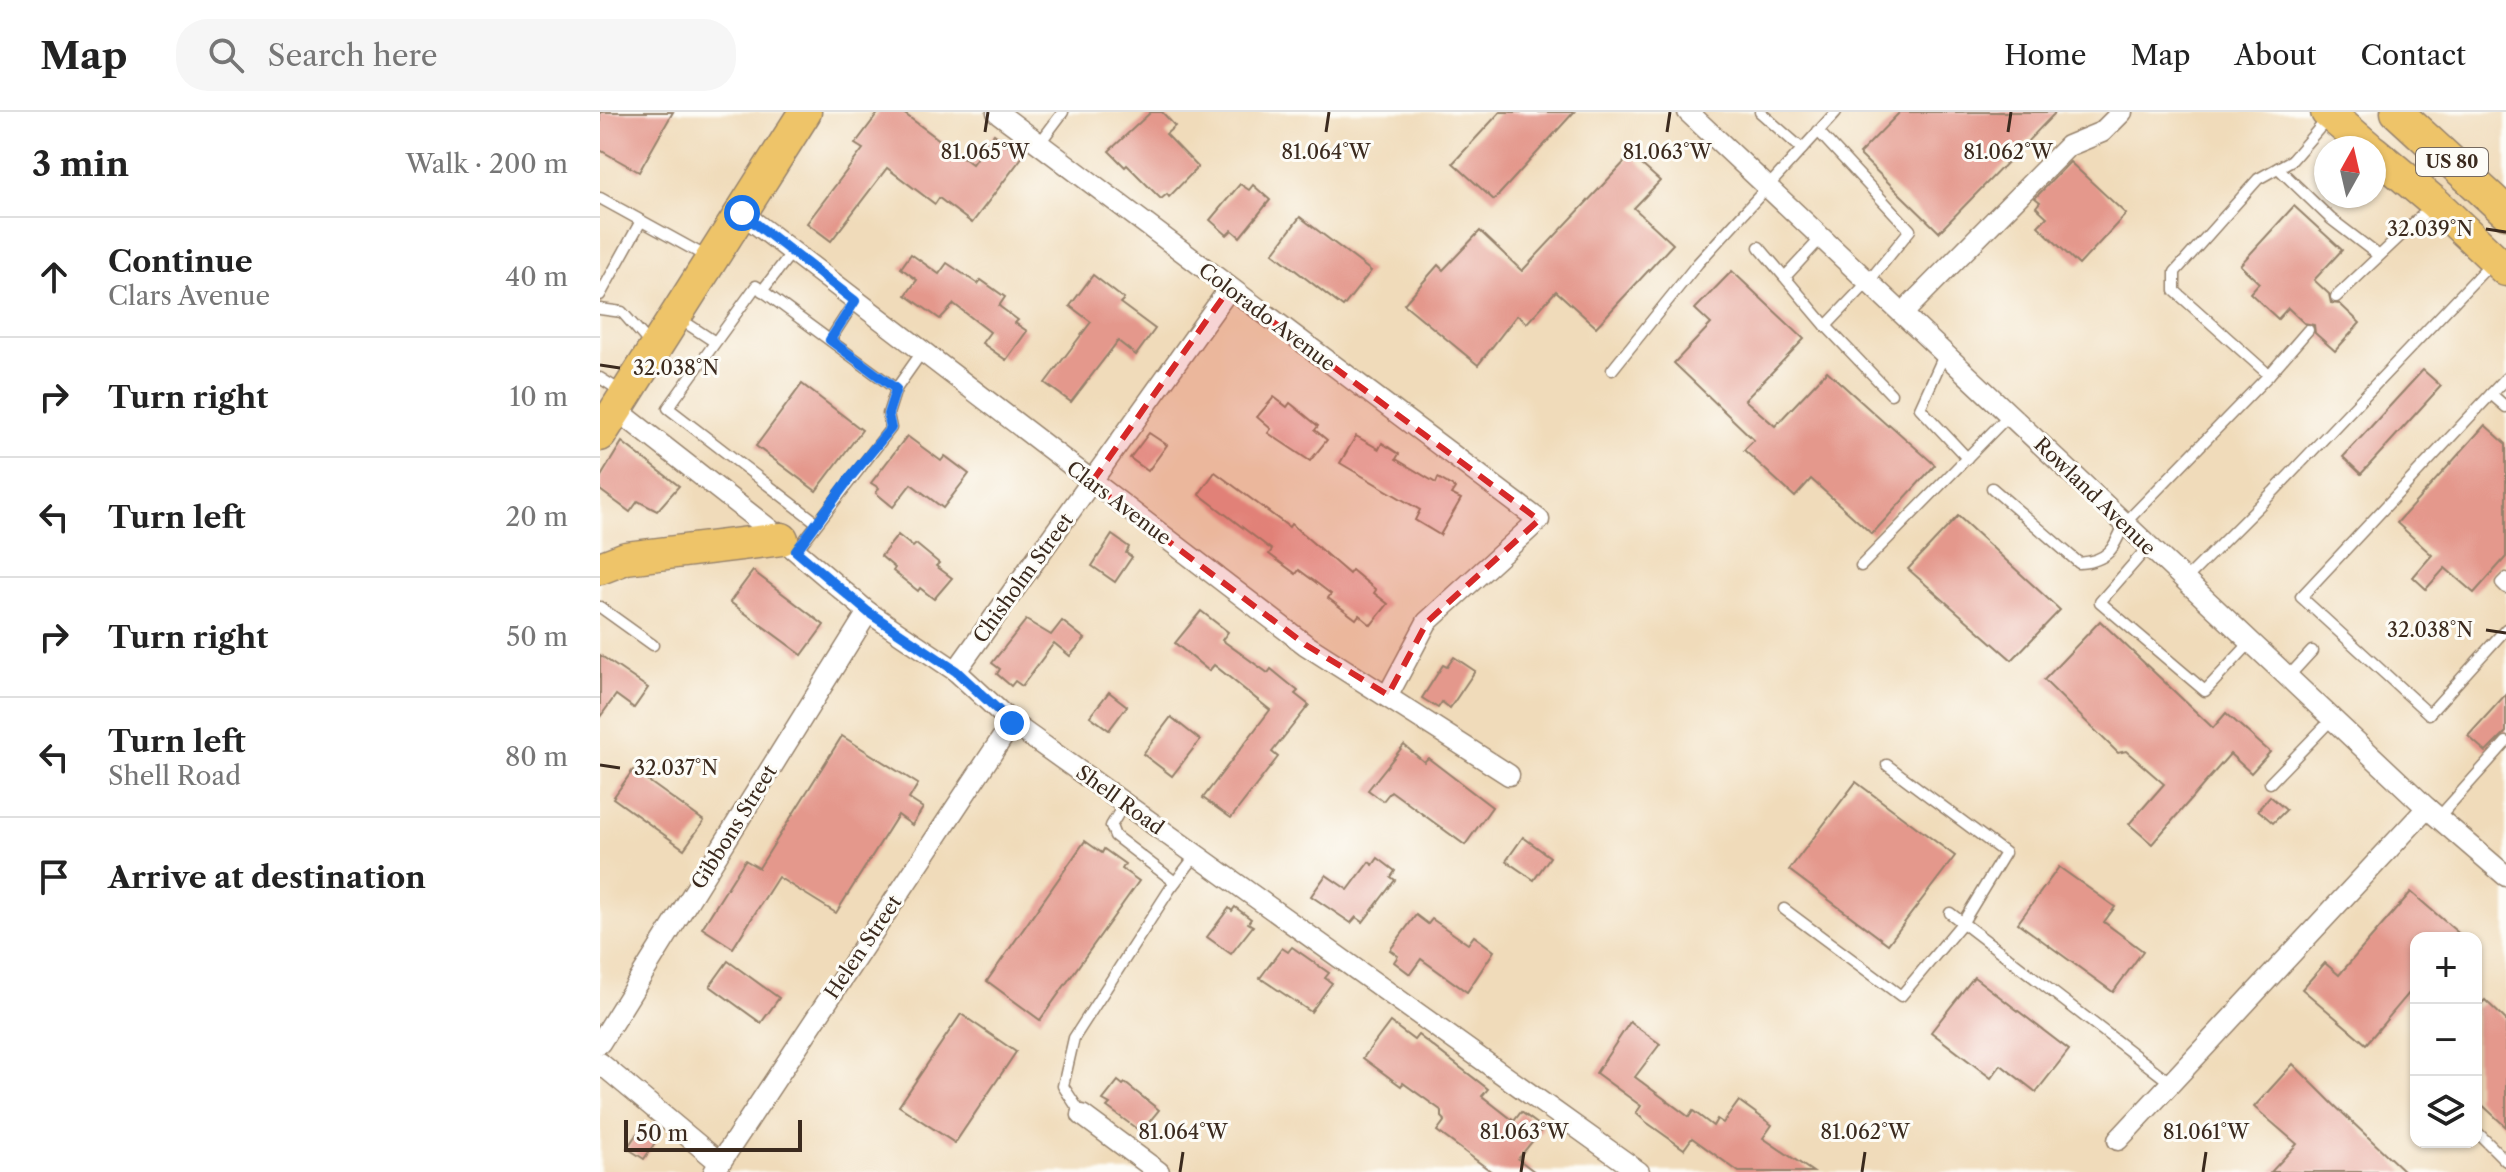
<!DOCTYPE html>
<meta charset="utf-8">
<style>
:root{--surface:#fff;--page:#f6f6f6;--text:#222;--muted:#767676;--line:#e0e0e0}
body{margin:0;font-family:"Libre Caslon Text",serif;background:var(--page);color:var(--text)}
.controls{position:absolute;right:24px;bottom:24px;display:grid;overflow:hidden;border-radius:16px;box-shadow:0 2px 6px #0004}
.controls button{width:72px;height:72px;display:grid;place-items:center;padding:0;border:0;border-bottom:2px solid var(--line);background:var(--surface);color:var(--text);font:40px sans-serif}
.compass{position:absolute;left:1714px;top:24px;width:72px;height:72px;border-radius:50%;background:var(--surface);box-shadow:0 2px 6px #0004;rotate:8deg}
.scale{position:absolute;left:24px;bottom:20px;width:178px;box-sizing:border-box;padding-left:8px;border:4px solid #3b2a1e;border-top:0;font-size:22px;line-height:28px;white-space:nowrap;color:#3b2a1e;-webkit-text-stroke:6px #fdfcf7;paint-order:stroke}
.stop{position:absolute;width:24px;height:24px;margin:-18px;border:6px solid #1a73e8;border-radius:50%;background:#fff}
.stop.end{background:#1a73e8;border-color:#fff;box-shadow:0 2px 8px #0008}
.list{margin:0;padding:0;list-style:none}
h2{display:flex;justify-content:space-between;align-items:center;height:104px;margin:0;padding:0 32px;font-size:34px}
h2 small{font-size:26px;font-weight:400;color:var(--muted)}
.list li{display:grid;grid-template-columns:52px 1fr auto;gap:24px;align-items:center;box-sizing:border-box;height:120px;padding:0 32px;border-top:2px solid var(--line)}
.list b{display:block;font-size:30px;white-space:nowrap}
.list p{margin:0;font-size:26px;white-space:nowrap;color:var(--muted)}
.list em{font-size:26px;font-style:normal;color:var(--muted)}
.icon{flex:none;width:44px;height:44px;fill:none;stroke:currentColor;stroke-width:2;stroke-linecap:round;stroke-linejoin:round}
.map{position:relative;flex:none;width:1906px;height:1060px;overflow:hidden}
header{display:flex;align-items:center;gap:48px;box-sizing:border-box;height:112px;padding:0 40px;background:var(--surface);border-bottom:2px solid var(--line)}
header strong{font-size:38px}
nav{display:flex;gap:44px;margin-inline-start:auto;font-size:28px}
.search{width:560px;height:72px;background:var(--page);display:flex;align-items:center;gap:20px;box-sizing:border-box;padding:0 28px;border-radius:32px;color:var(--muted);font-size:30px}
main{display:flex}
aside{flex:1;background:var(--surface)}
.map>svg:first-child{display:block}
.building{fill:#e4988c}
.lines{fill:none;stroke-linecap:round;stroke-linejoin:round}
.service-casing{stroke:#96826c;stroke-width:13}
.minor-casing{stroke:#96826c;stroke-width:23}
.primary-casing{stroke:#96826c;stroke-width:35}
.service{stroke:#fff;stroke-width:10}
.minor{stroke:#fff;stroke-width:20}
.primary{stroke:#eec469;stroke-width:32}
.route{stroke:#1a73e8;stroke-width:10}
.marked{fill:#d62828;fill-opacity:0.2;stroke:#d62828;stroke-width:6;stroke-dasharray:16 10;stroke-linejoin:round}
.ticks{fill:none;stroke:#3b2a1e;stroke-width:3}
.labels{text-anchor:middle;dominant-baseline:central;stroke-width:6;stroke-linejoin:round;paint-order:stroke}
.shield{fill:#fdfcf7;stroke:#75695f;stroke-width:2}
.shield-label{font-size:18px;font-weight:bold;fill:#3b2a1e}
.street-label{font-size:20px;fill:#3b2a1e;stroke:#fdfcf7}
.ticks-label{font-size:20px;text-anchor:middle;fill:#3b2a1e;stroke:#fdfcf7;stroke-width:6;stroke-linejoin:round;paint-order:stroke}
</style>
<header>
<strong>Map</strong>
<div class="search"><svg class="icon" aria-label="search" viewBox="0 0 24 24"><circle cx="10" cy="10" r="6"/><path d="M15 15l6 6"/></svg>Search here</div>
<nav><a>Home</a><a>Map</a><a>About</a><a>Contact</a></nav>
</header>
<main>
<aside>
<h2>3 min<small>Walk · 200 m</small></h2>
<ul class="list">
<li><svg class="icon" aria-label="ahead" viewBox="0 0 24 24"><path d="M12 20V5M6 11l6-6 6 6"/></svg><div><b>Continue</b><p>Clars Avenue</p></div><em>40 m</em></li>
<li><svg class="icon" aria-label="right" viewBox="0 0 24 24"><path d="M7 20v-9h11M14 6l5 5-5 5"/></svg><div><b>Turn right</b></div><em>10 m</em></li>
<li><svg class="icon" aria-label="left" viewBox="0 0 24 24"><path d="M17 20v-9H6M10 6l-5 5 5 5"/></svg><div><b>Turn left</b></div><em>20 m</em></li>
<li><svg class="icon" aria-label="right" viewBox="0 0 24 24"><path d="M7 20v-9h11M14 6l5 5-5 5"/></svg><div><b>Turn right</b></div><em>50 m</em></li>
<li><svg class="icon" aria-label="left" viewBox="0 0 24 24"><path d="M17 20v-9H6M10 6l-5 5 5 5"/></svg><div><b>Turn left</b><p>Shell Road</p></div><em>80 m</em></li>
<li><svg class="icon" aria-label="arrive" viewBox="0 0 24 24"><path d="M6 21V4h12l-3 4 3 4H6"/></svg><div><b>Arrive at destination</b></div></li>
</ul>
</aside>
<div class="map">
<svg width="1906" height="1060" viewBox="0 0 1906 1060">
<rect width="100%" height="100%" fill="#fdfcf7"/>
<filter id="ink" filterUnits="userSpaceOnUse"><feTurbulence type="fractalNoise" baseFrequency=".0125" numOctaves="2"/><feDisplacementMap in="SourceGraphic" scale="16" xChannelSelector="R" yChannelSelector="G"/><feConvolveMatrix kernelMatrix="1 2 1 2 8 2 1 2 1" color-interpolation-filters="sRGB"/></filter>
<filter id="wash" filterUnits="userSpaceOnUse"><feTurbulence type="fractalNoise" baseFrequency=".006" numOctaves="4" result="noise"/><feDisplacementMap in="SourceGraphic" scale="32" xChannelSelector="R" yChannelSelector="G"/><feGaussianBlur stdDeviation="1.8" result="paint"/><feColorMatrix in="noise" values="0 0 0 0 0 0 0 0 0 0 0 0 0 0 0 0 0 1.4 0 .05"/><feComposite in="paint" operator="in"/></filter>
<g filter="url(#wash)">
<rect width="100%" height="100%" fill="#f0dbba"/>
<g id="blocks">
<g class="building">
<polygon points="0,0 73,0 39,60 0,38"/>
<polygon points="279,0 302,0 372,52 394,22 423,44 372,111 339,86 335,92 287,56 231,129 207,111 263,37 255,32"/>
<polygon points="551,0 562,0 575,14 566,22 598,55 569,85 567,82 561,87 527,53 525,55 509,39"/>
<polygon points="900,0 974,0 894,88 853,51"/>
<polygon points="1300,0 1456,0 1339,120 1259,42"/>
<polygon points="1031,43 1060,69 1034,96 1073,132 996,215 956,179 927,211 917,203 878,253 804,192 838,153 843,158 880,119 922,159"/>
<polygon points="1470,50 1526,102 1479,153 1438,114 1447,105 1436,95 1440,90 1435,86"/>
<polygon points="640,72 649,78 653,73 670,88 640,125 632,118 627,123 610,108"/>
<polygon points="1694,94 1742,138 1714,168 1729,182 1731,191 1740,192 1760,211 1735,239 1715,221 1714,213 1704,211 1688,196 1678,207 1650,181 1659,171 1640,153"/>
<polygon points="700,105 771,159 743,195 673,141"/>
<polygon points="311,142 339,162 347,151 378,172 381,168 405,185 399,194 418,208 415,211 427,219 406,248 382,231 390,220 354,192 340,207 306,183 317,168 301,156"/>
<polygon points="1132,159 1204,227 1145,288 1175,314 1227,259 1288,314 1289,312 1335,353 1272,422 1211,367 1195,385 1144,338 1154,328 1074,251 1111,212 1095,197"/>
<polygon points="493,163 524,187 520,191 555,217 536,243 518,229 471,290 445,271 491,210 470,194"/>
<polygon points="1823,258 1841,274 1761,362 1743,345"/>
<polygon points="202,272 262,318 216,379 156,334"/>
<polygon points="674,285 687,295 690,291 718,314 715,318 727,328 710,349 668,321 671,317 657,305"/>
<polygon points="1885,313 1906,332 1906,445 1874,481 1845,456 1826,477 1813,465 1832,443 1797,411"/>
<polygon points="549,321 567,333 548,359 530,346"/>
<polygon points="307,324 341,349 345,344 369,362 343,396 311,372 293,395 276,381 279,376 271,371"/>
<polygon points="756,324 779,337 782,331 799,342 796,347 836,371 838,366 855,376 851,382 861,387 840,423 815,408 820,398 740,351"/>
<polygon points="22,330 79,374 57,399 38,389 30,400 0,378 0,366"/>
<polygon points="615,360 689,415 691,412 749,462 752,458 776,478 774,481 788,492 771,513 759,503 756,507 728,486 731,482 714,469 699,458 696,462 669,442 672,438 599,382"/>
<polygon points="1358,404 1460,498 1412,548 1308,457"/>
<polygon points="298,423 313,435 316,432 339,451 336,454 352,466 334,487 320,476 318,479 293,459 295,456 281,444"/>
<polygon points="512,423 529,435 526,441 532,445 515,470 492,454"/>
<polygon points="153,459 224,513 202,543 130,490"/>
<polygon points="601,499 628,520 622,528 668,561 671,557 698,579 695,582 709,593 672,640 678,645 631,706 603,686 670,598 614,553 609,559 575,531"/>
<polygon points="426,508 451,523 462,509 485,527 470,544 454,531 422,574 415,569 411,574 397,562 400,557 392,551"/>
<polygon points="1500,509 1613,616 1626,601 1670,640 1651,661 1630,642 1552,732 1529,712 1564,672 1526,639 1518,641 1444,568"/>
<polygon points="0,543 48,576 34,596 16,583 0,605"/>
<polygon points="854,545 875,559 850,596 842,590 838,596 822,586 843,553 847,555"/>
<polygon points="509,580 527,594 509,618 490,604"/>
<polygon points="1906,582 1906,620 1886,640 1868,624"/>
<polygon points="571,605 600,628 572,664 543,642"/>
<polygon points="242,624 318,672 309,687 323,696 312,713 298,703 236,801 178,765 133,836 102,816 145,748 159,756"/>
<polygon points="804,633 824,650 828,646 892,695 865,733 791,679 783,689 768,678"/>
<polygon points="33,658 104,709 84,737 13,686"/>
<polygon points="1256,670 1355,744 1288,832 1189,758"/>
<polygon points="1670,684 1686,698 1673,711 1658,698"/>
<polygon points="923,725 950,745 934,768 906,749"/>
<polygon points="485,729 502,741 504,737 525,752 522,757 539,769 440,908 387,869"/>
<polygon points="778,746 795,759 791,765 795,768 763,810 756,805 751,811 711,784 726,763 748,778 769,750 773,753"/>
<polygon points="1459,755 1515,795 1504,810 1543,839 1513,880 1418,811"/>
<polygon points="1811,780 1864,826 1816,826 1816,873 1766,932 1702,877 1725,851 1739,863"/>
<polygon points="635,795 651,807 648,811 653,814 631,842 607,825 629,796 632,799"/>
<polygon points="816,803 828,812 832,807 868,832 874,824 894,839 867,880 821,847 810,862 794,850 798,844 790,838"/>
<polygon points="692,835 729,861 725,866 732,871 711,900 660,866 682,836 688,840"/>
<polygon points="128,849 179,886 161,911 110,874"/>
<polygon points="1374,865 1469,938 1436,980 1401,953 1391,966 1331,920"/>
<polygon points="1885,888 1906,908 1906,1015 1876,987 1876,897"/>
<polygon points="361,902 416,940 355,1031 299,994"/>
<polygon points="790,910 814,928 818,923 888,977 882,984 914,1009 921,1000 943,1016 918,1047 935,1060 892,1060 837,1019 845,1008 842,1005 842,999 803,971 801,974 763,946"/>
<polygon points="1030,910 1060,932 1035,965 1089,1005 1093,999 1113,1014 1117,1007 1123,1011 1139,989 1172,1013 1163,1026 1213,1060 1139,1060 1092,1026 1084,1037 1046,1010 1036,1001 1041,994 996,961"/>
<polygon points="1693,952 1734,993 1805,1060 1671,1060 1697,1032 1654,995"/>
<polygon points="518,969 523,973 525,971 559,998 541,1020 507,995 510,992 503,988"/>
<polygon points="40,1017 57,1028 44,1047 27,1036"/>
</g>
</g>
</g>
<g filter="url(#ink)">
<use href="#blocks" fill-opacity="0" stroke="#96826c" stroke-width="2"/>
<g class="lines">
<defs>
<g id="service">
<polyline points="1160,0 1202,37"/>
<polyline points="1218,19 1310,118 1269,169 1226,214 1291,282"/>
<polyline points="439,32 463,0"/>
<polyline points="1678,56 1731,107 1778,143"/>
<polyline points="0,86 107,145"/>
<polyline points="1159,135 1226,214"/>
<polyline points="1185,165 1222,125"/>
<polyline points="162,179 192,140"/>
<polyline points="0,183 41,109"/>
<polyline points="1736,185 1833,93"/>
<polyline points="0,197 22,200 51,233"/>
<polyline points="80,207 115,230"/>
<polyline points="230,228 255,189"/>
<polyline points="1345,241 1320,296 1367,346"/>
<polyline points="1012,258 1098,151 1236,0"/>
<polyline points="1669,263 1575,179 1575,160 1658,67 1692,48 1729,5"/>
<polyline points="0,266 24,281"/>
<polyline points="1906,266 1701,485 1829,602 1906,517"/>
<polyline points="296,277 322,240"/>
<polyline points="1891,282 1906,295"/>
<path d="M1392,376L1479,451C1508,449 1514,437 1524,412L1669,263L1708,218"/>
<polyline points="1548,435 1500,490 1605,579 1650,531"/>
<polyline points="196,439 291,316 288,302 296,277 156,174 68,296 216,410"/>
<polyline points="1261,454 1409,303"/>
<polyline points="1906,466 1901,471 1906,476"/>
<polyline points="1584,469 1674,379 1891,151"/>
<polyline points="0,495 53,533"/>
<polyline points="1687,566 1712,539"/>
<polyline points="1670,671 1732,607"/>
<polyline points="524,692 511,714 515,724 575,770"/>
<polyline points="1838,706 1906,630"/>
<polyline points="1184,797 1301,884 1363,810 1405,741 1287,653"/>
<polyline points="1350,801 1571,971"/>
<polyline points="482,1003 463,974 474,926 570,777 596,743"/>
<polyline points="1876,1019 1906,1049"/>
</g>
<g id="minor">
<polyline points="397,0 939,408 827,510 788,583"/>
<polyline points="1088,0 1827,696 1906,764"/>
<polyline points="142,101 706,533 909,663"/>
<polyline points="1303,201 1468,34 1502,20 1522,0"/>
<polyline points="16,297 182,427 268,500 356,559 412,611 1039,1060"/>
<polyline points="356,559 629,177"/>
<polyline points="0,931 268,500"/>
<polyline points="0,951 120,1051"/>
<polyline points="482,1003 559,1060"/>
<polyline points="1518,1028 1827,696"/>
<polyline points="114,1060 412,611"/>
</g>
<g id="primary">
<polyline points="1727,0 1769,36"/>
<polyline points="1797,0 1906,100"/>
<polyline points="1774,40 1835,91 1906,158"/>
<polyline points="0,323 205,0"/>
<polyline points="0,456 26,446 182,427"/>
</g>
</defs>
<use href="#service" class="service-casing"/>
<use href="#minor" class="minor-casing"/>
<use href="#primary" class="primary-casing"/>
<use href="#service" class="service"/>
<use href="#minor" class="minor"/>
<use href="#primary" class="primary"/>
</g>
</g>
<g class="lines" filter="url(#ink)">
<polyline class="route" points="142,101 255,189 230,228 296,277 288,302 291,316 252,363 196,439 268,500 356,559 412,611"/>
</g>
<path class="marked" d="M629,177L939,408L827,510L788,583L706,533L491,371Z"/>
<path class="ticks" d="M385,20L388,0M726,20L729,0M1067,20L1070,0M1408,20L1411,0M1886,117L1906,120M0,253L20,256M1886,518L1906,521M0,653L20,656M580,1060L583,1040M921,1060L924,1040M1262,1060L1265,1040M1603,1060L1606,1040"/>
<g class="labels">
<rect class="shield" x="1816" y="36" width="72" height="28" rx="6"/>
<g class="shield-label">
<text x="1852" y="50">US 80</text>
</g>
<g class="street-label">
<text transform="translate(667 205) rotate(37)">Colorado Avenue</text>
<text transform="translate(1495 384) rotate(44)">Rowland Avenue</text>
<text transform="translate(519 391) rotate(37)">Clars Avenue</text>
<text transform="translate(423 466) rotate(-54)">Chisholm Street</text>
<text transform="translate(520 688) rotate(36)">Shell Road</text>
<text transform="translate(134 715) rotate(-58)">Gibbons Street</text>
<text transform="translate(263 835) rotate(-56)">Helen Street</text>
</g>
</g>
<g class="ticks-label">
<text x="385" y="47">81.065°W</text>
<text x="726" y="47">81.064°W</text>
<text x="1067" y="47">81.063°W</text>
<text x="1408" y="47">81.062°W</text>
<text x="1830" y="124">32.039°N</text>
<text x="76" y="263">32.038°N</text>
<text x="1830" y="525">32.038°N</text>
<text x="76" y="663">32.037°N</text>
<text x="583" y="1027">81.064°W</text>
<text x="924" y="1027">81.063°W</text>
<text x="1265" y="1027">81.062°W</text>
<text x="1606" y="1027">81.061°W</text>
</g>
</svg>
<div class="controls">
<button>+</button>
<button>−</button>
<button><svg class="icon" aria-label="layers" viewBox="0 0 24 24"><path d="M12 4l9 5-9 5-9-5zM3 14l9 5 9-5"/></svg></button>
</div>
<svg class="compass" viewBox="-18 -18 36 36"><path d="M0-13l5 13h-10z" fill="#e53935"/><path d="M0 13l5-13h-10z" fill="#767676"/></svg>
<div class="scale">50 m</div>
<div class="stop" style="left:142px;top:101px"></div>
<div class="stop end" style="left:412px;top:611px"></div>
</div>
</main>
